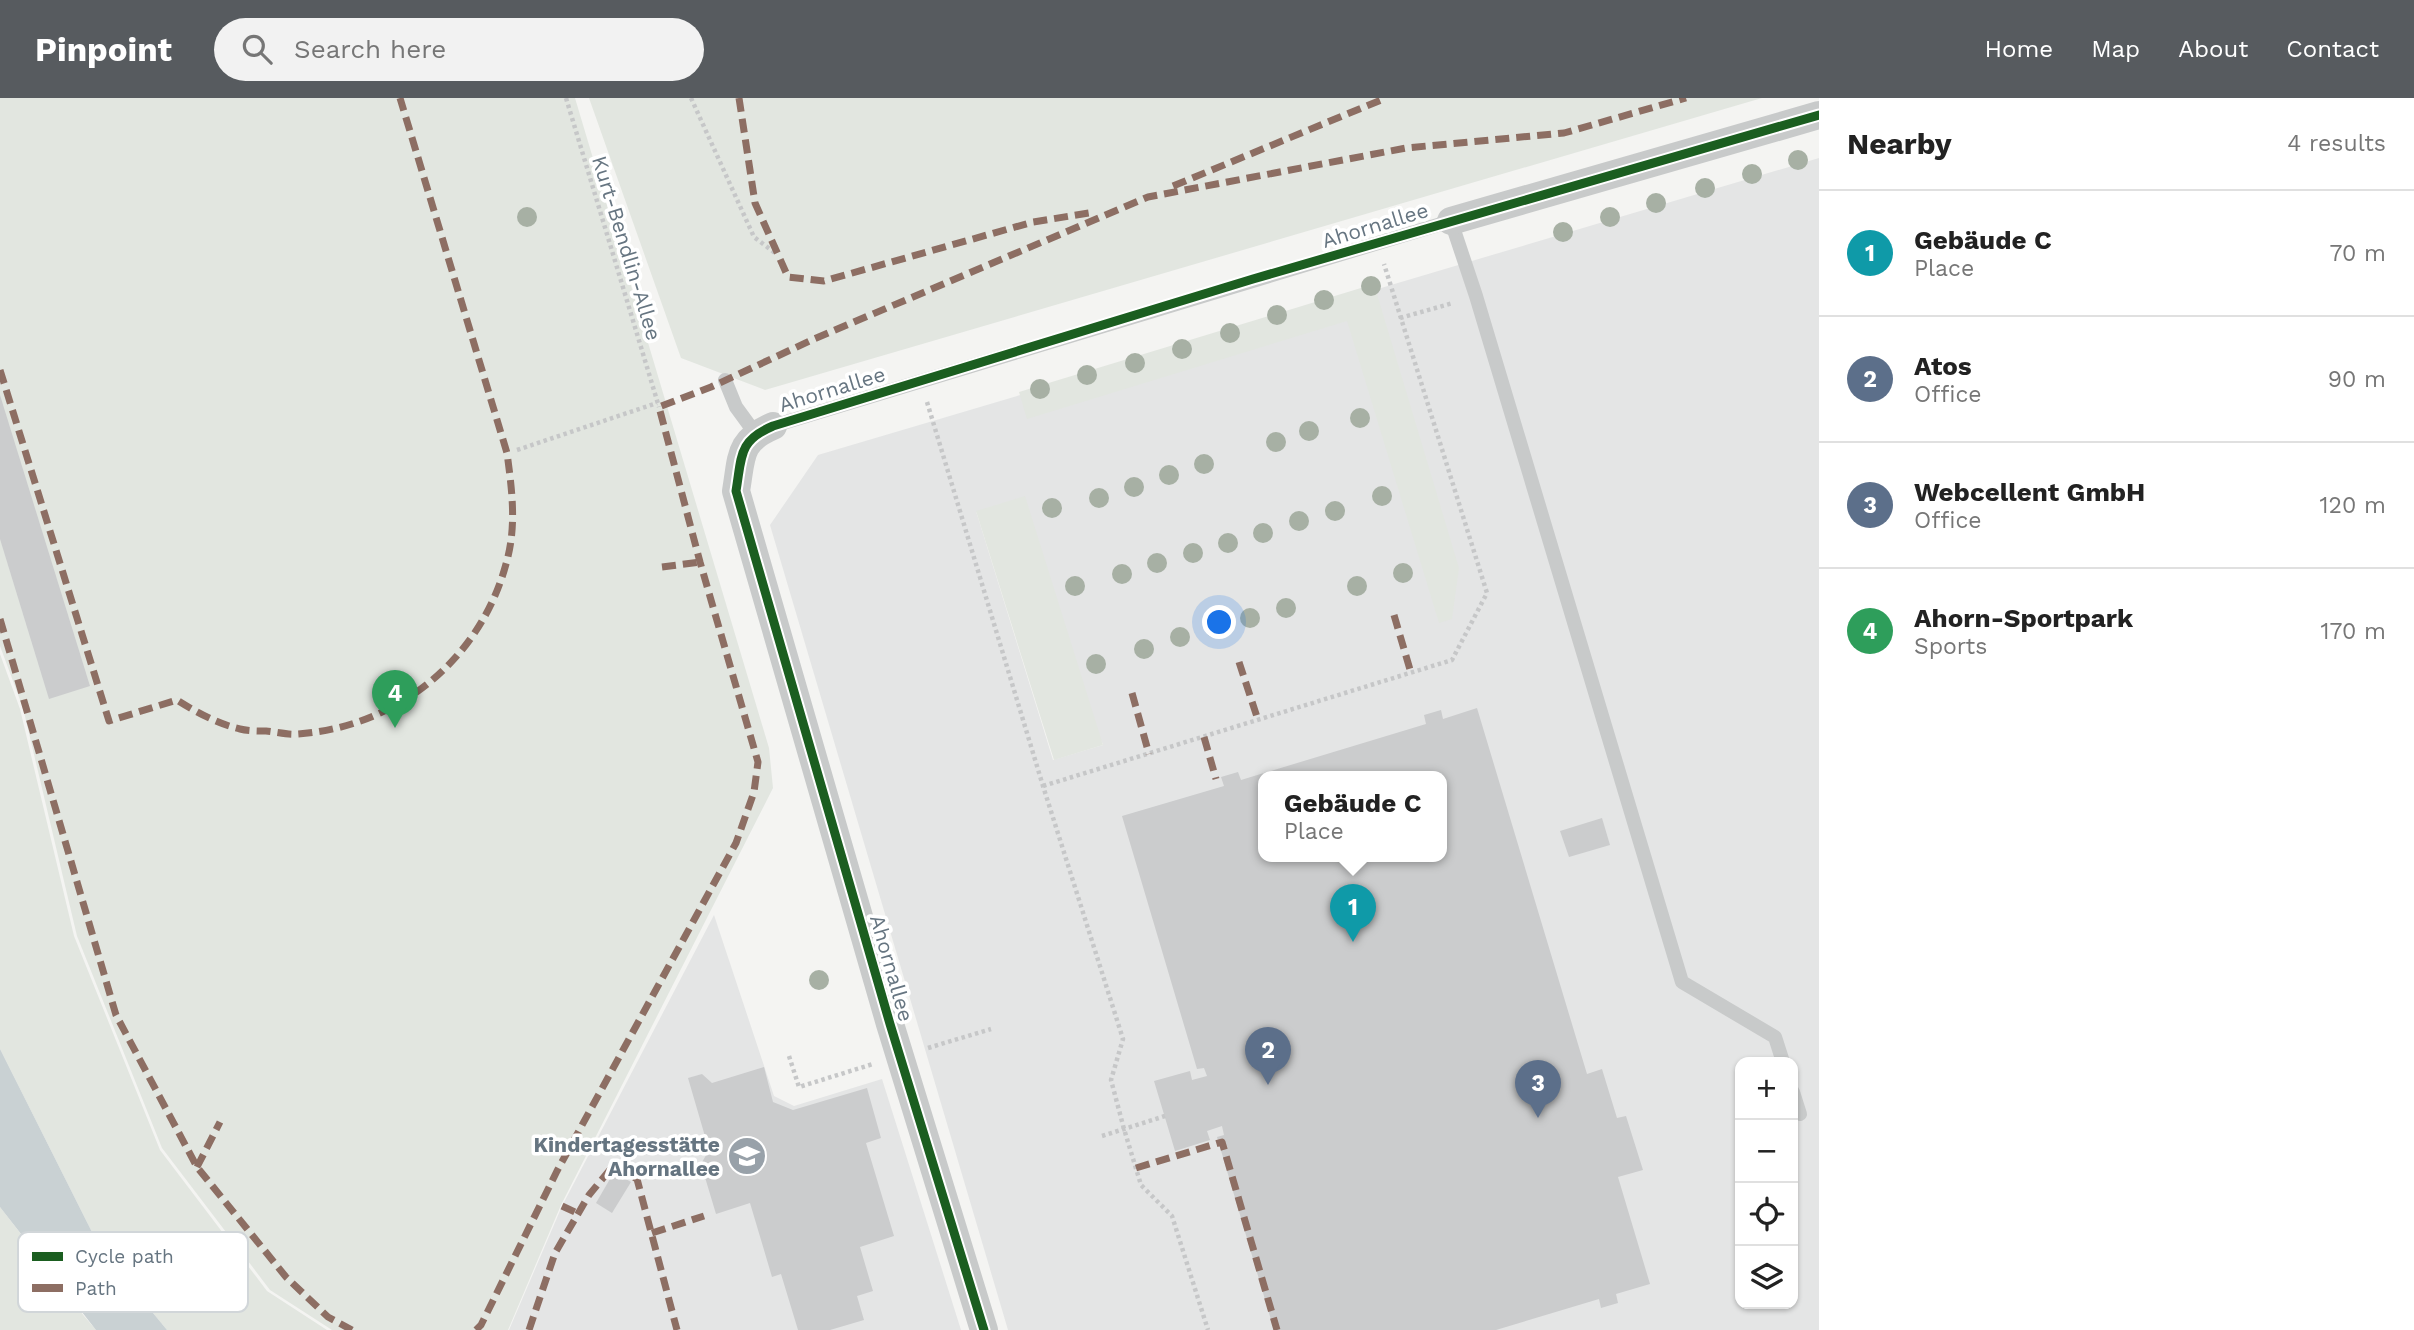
<!DOCTYPE html>
<meta charset="utf-8">
<style>
:root{--surface:#fff;--page:#f2f2f2;--text:#222;--muted:#767676;--line:#e0e0e0;--accent:#575b5f}
body{margin:0;font-family:"Work Sans",sans-serif;background:var(--page);color:var(--text)}
.controls{position:absolute;right:21px;bottom:21px;display:grid;overflow:hidden;border-radius:14px;box-shadow:0 2px 5px #0004}
.controls button{width:63px;height:63px;display:grid;place-items:center;padding:0;border:0;border-bottom:2px solid var(--line);background:var(--surface);color:var(--text);font:35px sans-serif}
.you{position:absolute;left:1220px;top:525px;width:24px;height:24px;margin:-18px;border:5px solid #fff;border-radius:50%;background:#1a73e8;box-shadow:0 0 0 10px #1a73e833}
.badge{display:grid;place-items:center;width:46px;height:46px;border-radius:50%;background:var(--accent);color:#fff;font-size:23px;font-weight:700}
.pin{position:absolute;translate:-50% -58px;filter:drop-shadow(0 2px 4px #0008)}
.pin::after{content:'';position:absolute;top:37px;width:24px;height:21px;background:inherit;clip-path:polygon(0 0,100% 0,50% 100%)}
.popup{position:absolute;left:1258px;top:673px;width:189px;height:91px;box-sizing:border-box;display:grid;place-content:center;border-radius:14px;background:var(--surface);filter:drop-shadow(0 2px 5px #0005);font-size:23px;white-space:nowrap;color:var(--muted)}
.popup b{font-size:26px;color:var(--text)}
.popup::after{content:'';position:absolute;left:50%;top:100%;margin-left:-14px;border:14px solid transparent;border-top-color:var(--surface)}
.list{margin:0;padding:0;list-style:none}
h2{display:flex;justify-content:space-between;align-items:center;height:91px;margin:0;padding:0 28px;font-size:30px}
h2 small{font-size:23px;font-weight:400;color:var(--muted)}
.list li{display:grid;grid-template-columns:46px 1fr auto;gap:21px;align-items:center;box-sizing:border-box;height:126px;padding:0 28px;border-top:2px solid var(--line)}
.list b{display:block;font-size:26px;white-space:nowrap}
.list p{margin:0;font-size:23px;white-space:nowrap;color:var(--muted)}
.list em{font-size:23px;font-style:normal;color:var(--muted)}
.icon{flex:none;width:38px;height:38px;fill:none;stroke:currentColor;stroke-width:2;stroke-linecap:round;stroke-linejoin:round}
.map{position:relative;flex:none;width:1819px;height:1232px;overflow:hidden}
header{display:flex;align-items:center;gap:42px;box-sizing:border-box;height:98px;padding:0 35px;background:var(--accent);color:#fff}
header strong{font-size:33px}
nav{display:flex;gap:38px;margin-inline-start:auto;font-size:24px}
.search{width:490px;height:63px;background:var(--page);display:flex;align-items:center;gap:18px;box-sizing:border-box;padding:0 24px;border-radius:38px;color:var(--muted);font-size:26px}
main{display:flex}
aside{flex:1;background:var(--surface)}
.map>svg:first-child{display:block}
.built{fill:#e4e5e5;fill-rule:evenodd}
.green{fill:#e2e6e0}
.water{fill:#c9d1d3}
.building{fill:#cbcccd;fill-rule:evenodd}
.lines{fill:none;stroke-linecap:round;stroke-linejoin:round}
.path{stroke:#c6c7c8;stroke-width:4.5;stroke-dasharray:3.5 3.5;stroke-linecap:butt}
.lane{stroke:#c8caca;stroke-width:14}
.street{stroke:#c8caca;stroke-width:28}
.quiet{stroke:#8d6e63;stroke-width:7;stroke-dasharray:14 7;stroke-linecap:butt}
.cycleway-casing{stroke:#fff;stroke-width:13}
.cycleway{stroke:#1b5e20;stroke-width:9}
.tree{fill:#a7b0a4}
.labels{text-anchor:middle;dominant-baseline:central;stroke-width:7;stroke-linejoin:round;paint-order:stroke}
.street-label{font-size:21px;fill:#667581;stroke:#fff}
.poi-label{font-size:21px;font-weight:bold;fill:#667581;stroke:#fff;text-anchor:end}
.key{fill:#fff;stroke:#d1d6d9;stroke-width:2}
.key-label{font-size:19px;fill:#667581}
</style>
<header>
<strong>Pinpoint</strong>
<div class="search"><svg class="icon" aria-label="search" viewBox="0 0 24 24"><circle cx="10" cy="10" r="6"/><path d="M15 15l6 6"/></svg>Search here</div>
<nav><a>Home</a><a>Map</a><a>About</a><a>Contact</a></nav>
</header>
<main>
<div class="map">
<svg width="1819" height="1232" viewBox="0 0 1819 1232">
<rect width="100%" height="100%" fill="#f4f4f2"/>
<g class="built">
<path d="M1819,60V1232H1008L770,427L818,357ZM976,413L1103,646V647L1053,662ZM1264,678H1442V758H1264ZM1740,964H1793V1206H1740Z"/>
<polygon points="714,817 774,998 794,1008 882,981 961,1232 509,1232 562,1108"/>
</g>
<g class="green">
<polygon points="0,0 575,0 769,650 773,690 561,1107 508,1232 332,1232 270,1192 162,1050 77,838 23,610 0,548"/>
<polygon points="589,0 1762,0 765,292 681,260"/>
<polygon points="1374,186 1459,470 1452,521 1439,525 1347,223 1027,321 1019,294"/>
<polygon points="1025,398 1103,647 1054,662 976,413"/>
<polygon points="0,556 20,611 74,838 160,1052 267,1193 327,1232 167,1232 101,1152 0,951"/>
<polygon points="0,1109 84,1218 96,1232 0,1232"/>
</g>
<polygon class="water" points="0,951 101,1152 167,1232 96,1232 0,1109"/>
<g class="building">
<polygon points="0,297 90,588 49,601 0,441"/>
<path d="M1477,610L1587,976L1602,971L1617,1020L1626,1018L1643,1072L1618,1079L1650,1186L1616,1196L1618,1205L1601,1210L1599,1201L1496,1232H1274L1217,1039L1224,1037L1222,1028L1207,1033L1210,1042L1175,1053L1154,983L1190,973L1192,982L1207,978L1204,970L1197,971L1122,718L1224,688L1221,679L1238,674L1241,682L1426,626L1424,617L1441,612L1443,621ZM1264,678H1442V758H1264Z"/>
<polygon points="1602,720 1610,747 1569,759 1560,733"/>
<polygon points="764,969 773,1004 793,1012 867,990 881,1040 866,1045 894,1138 860,1149 873,1193 857,1198 864,1222 830,1232 798,1232 781,1176 772,1179 750,1105 716,1116 701,1066 709,1052 688,980 702,976 712,985"/>
<polygon points="614,1074 631,1084 612,1115 596,1105"/>
</g>
<g class="lines">
<g class="path">
<polyline points="566,0 659,309"/>
<polyline points="691,0 754,139 775,155"/>
<polyline points="1400,220 1453,205"/>
<polyline points="927,304 1043,688 1123,941 1111,982 1124,1031 1141,1087 1172,1118 1208,1232"/>
<polyline points="517,352 657,305"/>
<polyline points="1043,688 1452,562 1487,495 1384,166"/>
<polyline points="928,950 991,931"/>
<polyline points="789,958 799,989 873,966"/>
<polyline points="1102,1038 1165,1018"/>
</g>
<g class="lane">
<polyline points="725,282 736,309 755,335"/>
<polyline points="773,328 1451,123 1476,198 1682,884 1775,939 1783,964"/>
<polyline points="1793,994 1800,1016"/>
</g>
<g class="street">
<polyline points="1451,123 1819,17"/>
<path d="M773,328C738,343 742,358 736,393L890,926L984,1232"/>
</g>
<g class="quiet">
<polyline points="739,0 755,105 788,179 824,183 1033,124 1095,114"/>
<polyline points="1173,88 1386,0"/>
<path d="M0,272L109,623L177,602C196,614 218,626 240,631C248,633 258,633 266,633C277,634 288,637 298,636C397,629 480,562 506,466C517,429 512,392 507,355L400,0"/>
<polyline points="662,469 700,464"/>
<polyline points="1394,517 1411,575"/>
<polyline points="0,521 116,917 197,1069 286,1179 328,1219 352,1232"/>
<polyline points="1239,564 1258,622"/>
<polyline points="1132,595 1149,656"/>
<polyline points="1204,639 1216,681"/>
<polyline points="197,1069 220,1024"/>
<polyline points="1136,1070 1222,1044 1277,1232"/>
<polyline points="562,1108 577,1115"/>
<polyline points="652,1135 704,1118"/>
<polyline points="476,1232 481,1227 557,1073 736,745 754,694 758,664 700,464 659,309 711,289 814,241 1148,99 1406,50 1564,35 1686,0"/>
<polyline points="529,1232 555,1155 589,1097 613,1068 637,1081 677,1232"/>
</g>
<defs>
<path id="cycleway" d="M984,1232L890,926L736,393C742,358 738,343 773,328L1253,181L1819,17"/>
</defs>
<use href="#cycleway" class="cycleway-casing"/>
<use href="#cycleway" class="cycleway"/>
</g>
<g class="tree">
<circle cx="1798" cy="62" r="10"/>
<circle cx="1752" cy="76" r="10"/>
<circle cx="1705" cy="90" r="10"/>
<circle cx="1656" cy="105" r="10"/>
<circle cx="527" cy="119" r="10"/>
<circle cx="1610" cy="119" r="10"/>
<circle cx="1563" cy="134" r="10"/>
<circle cx="1371" cy="188" r="10"/>
<circle cx="1324" cy="202" r="10"/>
<circle cx="1277" cy="217" r="10"/>
<circle cx="1230" cy="235" r="10"/>
<circle cx="1182" cy="251" r="10"/>
<circle cx="1135" cy="265" r="10"/>
<circle cx="1087" cy="277" r="10"/>
<circle cx="1040" cy="291" r="10"/>
<circle cx="1360" cy="320" r="10"/>
<circle cx="1309" cy="333" r="10"/>
<circle cx="1276" cy="344" r="10"/>
<circle cx="1204" cy="366" r="10"/>
<circle cx="1169" cy="377" r="10"/>
<circle cx="1134" cy="389" r="10"/>
<circle cx="1382" cy="398" r="10"/>
<circle cx="1099" cy="400" r="10"/>
<circle cx="1052" cy="410" r="10"/>
<circle cx="1335" cy="413" r="10"/>
<circle cx="1299" cy="423" r="10"/>
<circle cx="1263" cy="435" r="10"/>
<circle cx="1228" cy="445" r="10"/>
<circle cx="1193" cy="455" r="10"/>
<circle cx="1157" cy="465" r="10"/>
<circle cx="1403" cy="475" r="10"/>
<circle cx="1122" cy="476" r="10"/>
<circle cx="1075" cy="488" r="10"/>
<circle cx="1357" cy="488" r="10"/>
<circle cx="1286" cy="510" r="10"/>
<circle cx="1250" cy="520" r="10"/>
<circle cx="1215" cy="530" r="10"/>
<circle cx="1180" cy="539" r="10"/>
<circle cx="1144" cy="551" r="10"/>
<circle cx="1096" cy="566" r="10"/>
<circle cx="819" cy="882" r="10"/>
</g>
<defs>
<symbol id="school-disc" viewBox="-11 -11 22 22"><circle r="9.5" fill="#98a1a9" stroke="#fff"/><path d="M0-5L7-2L0 1L-7-2ZM-4 1L0 2.5L4 1V4Q0 6-4 4Z" fill="#fff"/></symbol>
</defs>
<g fill-rule="evenodd">
<use href="#school-disc" x="725" y="1036" width="44" height="44"/>
</g>
<g class="labels">
<g class="street-label">
<text transform="translate(1375 127) rotate(-17)">Ahornallee</text>
<text transform="translate(627 150) rotate(73)">Kurt-Bendlin-Allee</text>
<text transform="translate(832 291) rotate(-17)">Ahornallee</text>
<text transform="translate(892 870) rotate(74)">Ahornallee</text>
</g>
<g class="poi-label">
<text x="720" y="1046">Kindertagesstätte<tspan x="720" dy="24">Ahornallee</tspan></text>
</g>
</g>
<rect x="18" y="1134" width="230" height="80" rx="10" class="key"/>
<rect x="32" y="1154" width="31" height="9" fill="#1b5e20"/>
<rect x="32" y="1186" width="31" height="8" fill="#8d6e63"/>
<g class="key-label">
<text x="75" y="1165">Cycle path</text>
<text x="75" y="1197">Path</text>
</g>
</svg>
<div class="controls">
<button>+</button>
<button>−</button>
<button><svg class="icon" aria-label="locate" viewBox="0 0 24 24"><circle cx="12" cy="12" r="6"/><path d="M12 2v4M12 18v4M2 12h4M18 12h4"/></svg></button>
<button><svg class="icon" aria-label="layers" viewBox="0 0 24 24"><path d="M12 4l9 5-9 5-9-5zM3 14l9 5 9-5"/></svg></button>
</div>
<div class="you"></div>
<div class="pin badge" style="left:1353px;top:844px;background:#0f9aa8">1</div>
<div class="popup"><b>Gebäude C</b>Place</div>
<div class="pin badge" style="left:1268px;top:987px;background:#5c6f8a">2</div>
<div class="pin badge" style="left:1538px;top:1020px;background:#5c6f8a">3</div>
<div class="pin badge" style="left:395px;top:630px;background:#2e9e5b">4</div>
</div>
<aside>
<h2>Nearby<small>4 results</small></h2>
<ul class="list">
<li><span class="badge" style="background:#0f9aa8">1</span><div><b>Gebäude C</b><p>Place</p></div><em>70 m</em></li>
<li><span class="badge" style="background:#5c6f8a">2</span><div><b>Atos</b><p>Office</p></div><em>90 m</em></li>
<li><span class="badge" style="background:#5c6f8a">3</span><div><b>Webcellent GmbH</b><p>Office</p></div><em>120 m</em></li>
<li><span class="badge" style="background:#2e9e5b">4</span><div><b>Ahorn-Sportpark</b><p>Sports</p></div><em>170 m</em></li>
</ul>
</aside>
</main>
